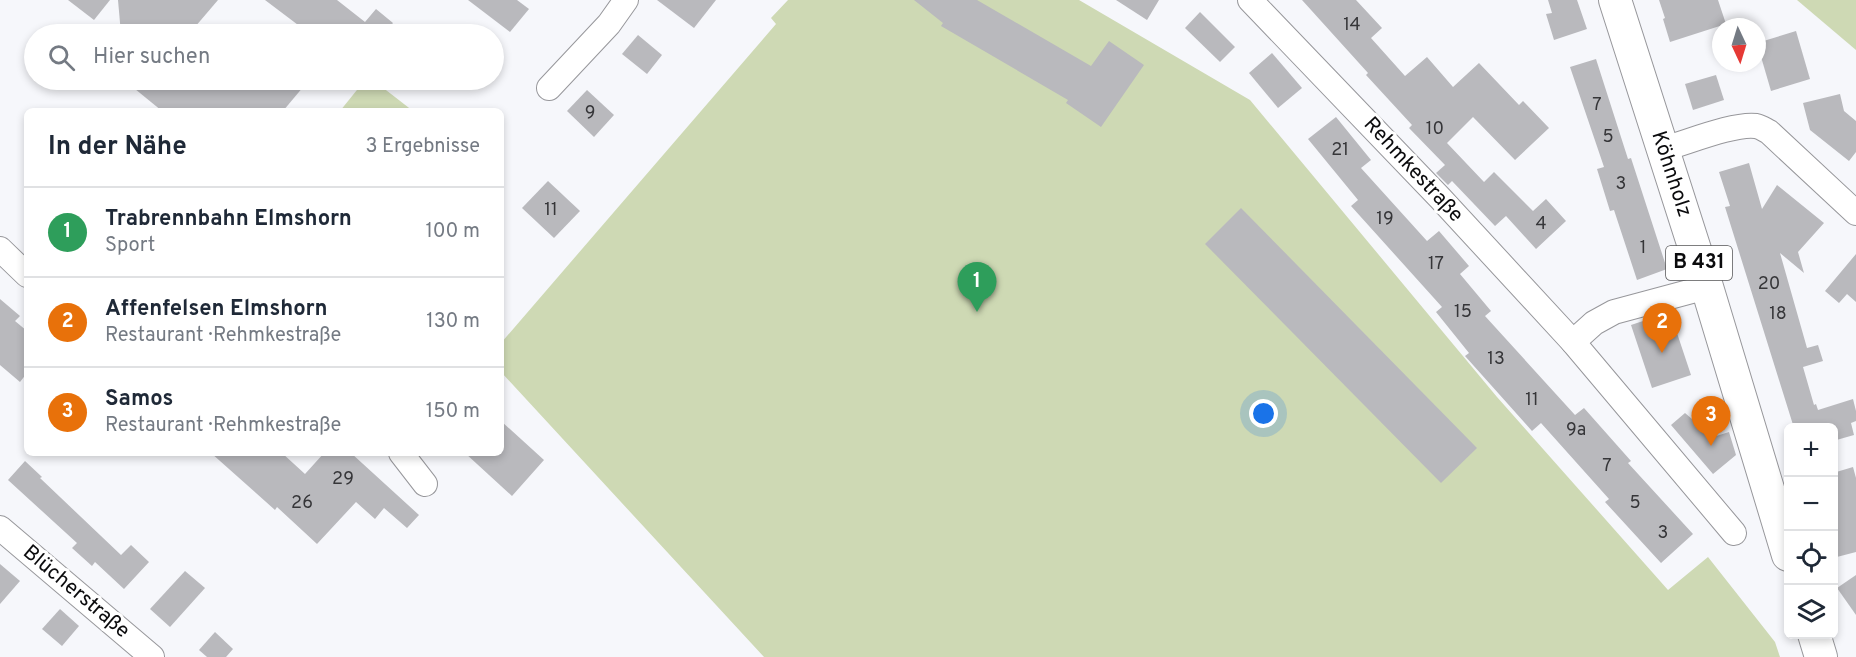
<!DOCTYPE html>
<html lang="de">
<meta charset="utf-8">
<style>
:root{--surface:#fff;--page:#f6f6f7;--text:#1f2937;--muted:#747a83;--line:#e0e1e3;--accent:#7c3aed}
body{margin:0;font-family:Overpass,sans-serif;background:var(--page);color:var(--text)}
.controls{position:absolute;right:18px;bottom:18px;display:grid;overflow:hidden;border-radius:9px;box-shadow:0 3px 9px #0003}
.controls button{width:54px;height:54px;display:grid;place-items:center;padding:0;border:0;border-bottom:2px solid var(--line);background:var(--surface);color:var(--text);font:30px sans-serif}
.compass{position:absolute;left:1712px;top:18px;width:54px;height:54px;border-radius:50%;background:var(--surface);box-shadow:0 3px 9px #0003;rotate:176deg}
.you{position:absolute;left:1264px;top:414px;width:21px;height:21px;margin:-15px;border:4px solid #fff;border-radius:50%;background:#1a73e8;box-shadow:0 0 0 9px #1a73e833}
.badge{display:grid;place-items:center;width:39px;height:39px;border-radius:50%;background:var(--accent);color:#fff;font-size:20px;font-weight:700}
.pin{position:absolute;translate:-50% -50px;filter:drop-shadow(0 2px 3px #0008)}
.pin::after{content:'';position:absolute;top:32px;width:21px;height:18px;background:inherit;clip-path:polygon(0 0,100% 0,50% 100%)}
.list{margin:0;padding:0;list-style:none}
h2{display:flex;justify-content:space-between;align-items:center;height:78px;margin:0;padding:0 24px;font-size:26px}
h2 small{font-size:20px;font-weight:400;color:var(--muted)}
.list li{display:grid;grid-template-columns:39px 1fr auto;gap:18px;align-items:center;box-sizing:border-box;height:90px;padding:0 24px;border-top:2px solid var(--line)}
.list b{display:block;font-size:22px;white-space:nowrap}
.list p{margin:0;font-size:20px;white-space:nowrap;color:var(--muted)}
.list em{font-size:20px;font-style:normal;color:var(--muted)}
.icon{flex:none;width:33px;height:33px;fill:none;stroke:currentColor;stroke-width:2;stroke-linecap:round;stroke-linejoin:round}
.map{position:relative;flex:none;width:1856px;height:657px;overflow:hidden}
.search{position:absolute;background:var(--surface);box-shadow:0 3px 9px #0003;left:24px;top:24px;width:480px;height:66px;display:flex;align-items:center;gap:15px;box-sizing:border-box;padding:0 21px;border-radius:33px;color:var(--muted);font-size:22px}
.panel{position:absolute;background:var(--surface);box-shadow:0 3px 9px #0003;left:24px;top:108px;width:480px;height:348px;border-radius:9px}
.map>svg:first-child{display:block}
.green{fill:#ced9b4}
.building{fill:#b9b9bd}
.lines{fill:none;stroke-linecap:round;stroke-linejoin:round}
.minor-casing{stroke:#97979b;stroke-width:26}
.major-casing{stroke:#97979b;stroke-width:34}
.minor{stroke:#fff;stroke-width:24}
.major{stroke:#fff;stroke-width:32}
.labels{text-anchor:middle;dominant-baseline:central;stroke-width:6;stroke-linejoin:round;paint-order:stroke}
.number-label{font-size:18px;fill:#363639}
.shield{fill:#fff;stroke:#545456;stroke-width:1.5}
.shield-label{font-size:20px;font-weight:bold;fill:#0b0b0d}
.street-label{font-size:21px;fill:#0b0b0d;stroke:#fff}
</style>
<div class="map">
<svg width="1856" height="657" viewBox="0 0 1856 657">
<rect width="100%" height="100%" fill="#f6f7fb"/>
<g class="green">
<polygon points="788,0 1079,0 1250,100 1497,397 1668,590 1708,557 1775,642 1780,657 764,657 501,372 501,343 776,24 771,18"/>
<polygon points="1797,0 1856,0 1856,50"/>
<polygon points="365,80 373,80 413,111 340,111"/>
</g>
<g class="building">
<polygon points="68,0 110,0 94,20"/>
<polygon points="118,0 218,0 189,34 121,34"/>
<polygon points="265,0 337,0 365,22 376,9 393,23 384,34 310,34"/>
<polygon points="468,0 517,0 529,9 510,32"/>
<polygon points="657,0 716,0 694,28"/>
<polygon points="914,0 977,0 1091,66 1109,41 1144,65 1101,127 1066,103 1068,100 941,26 943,23"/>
<polygon points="1116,0 1159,0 1147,20"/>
<polygon points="1302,0 1356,0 1382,28 1371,38 1405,76 1427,57 1453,87 1479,63 1519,105 1523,101 1549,128 1515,160 1473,117 1447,143 1484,182 1494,172 1533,211 1546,199 1566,221 1536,249 1506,216 1495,226 1452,181 1448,185 1436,173 1445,165 1409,128 1412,125 1366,75 1368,73"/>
<polygon points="1548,0 1577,0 1587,29 1554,40 1546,14 1552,13"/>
<polygon points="1659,0 1718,0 1726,24 1670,42 1663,19 1665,18"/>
<polygon points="1200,12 1235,47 1220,62 1185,28"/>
<polygon points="1796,31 1810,79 1771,91 1757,43"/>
<polygon points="638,35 662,55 647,74 622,54"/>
<polygon points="1272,53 1302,88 1278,108 1249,73"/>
<polygon points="1596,59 1628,159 1631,158 1667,269 1637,280 1614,210 1610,211 1597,169 1604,167 1570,67"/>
<polygon points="1716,75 1724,100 1693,110 1685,84"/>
<polygon points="124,80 309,80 283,111 162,111"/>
<polygon points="587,90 614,115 594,137 567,111"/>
<polygon points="1840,94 1844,111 1856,121 1856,152 1849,161 1810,130 1803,103"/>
<polygon points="1336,117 1371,160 1361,168 1427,241 1439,231 1469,266 1460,274 1491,311 1485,316 1575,415 1584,408 1631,461 1628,463 1693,534 1661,563 1605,502 1609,499 1541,423 1532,431 1465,356 1469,353 1436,312 1442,307 1351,206 1358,200 1308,139"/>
<polygon points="1749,163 1762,209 1777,185 1824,223 1798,252 1804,273 1780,253 1807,348 1818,345 1823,361 1803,367 1814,405 1816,404 1818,410 1853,399 1856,411 1856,421 1851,423 1854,435 1833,441 1833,428 1794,428 1725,207 1730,206 1719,172"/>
<polygon points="548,181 580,211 554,238 522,208"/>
<polygon points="1241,208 1477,448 1441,483 1205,244"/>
<polygon points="1856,254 1856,302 1847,294 1839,303 1825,291"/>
<polygon points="0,299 20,316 15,321 27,331 27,373 20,382 0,365"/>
<polygon points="1670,312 1691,375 1652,388 1631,325"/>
<polygon points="1685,413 1713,437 1729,432 1736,455 1713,474 1671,425"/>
<polygon points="501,421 544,460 512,496 465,453 501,453"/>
<polygon points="211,453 282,453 305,474 324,453 351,453 419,515 407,528 384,508 375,519 356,502 317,544 277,507 275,510"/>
<polygon points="25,461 42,477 40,478 121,555 131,545 149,562 124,589 95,562 92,566 72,548 77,543 8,480"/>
<polygon points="1853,467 1856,478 1856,552 1833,558 1833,473"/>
<polygon points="0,564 20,581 0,604"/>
<polygon points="185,571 205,588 170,627 150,609"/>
<polygon points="1856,575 1856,615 1837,588"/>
<polygon points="60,609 79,626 62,646 42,629"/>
<polygon points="215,632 233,649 226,657 207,657 199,650"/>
</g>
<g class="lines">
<defs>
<g id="minor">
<polyline points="1250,0 1441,199 1573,342 1734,533"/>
<polyline points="549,88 609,24 626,0"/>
<path d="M1663,149C1686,143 1734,123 1756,126C1761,127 1765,130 1769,132L1856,213"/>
<polyline points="0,249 27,275"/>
<polyline points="1573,342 1594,323 1614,312 1707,287"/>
<polyline points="401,453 425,484"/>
<polyline points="0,528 152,657"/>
</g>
<g id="major">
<polyline points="1615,0 1707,287 1788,555"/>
<polyline points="1814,634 1821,657"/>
</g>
</defs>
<use href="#minor" class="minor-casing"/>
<use href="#major" class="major-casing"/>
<use href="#minor" class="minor"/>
<use href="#major" class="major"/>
</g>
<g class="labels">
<g class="number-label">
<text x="1352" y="25">14</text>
<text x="1597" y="105">7</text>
<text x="590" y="113">9</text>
<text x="1435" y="129">10</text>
<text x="1608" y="137">5</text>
<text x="1340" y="150">21</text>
<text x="1621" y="184">3</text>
<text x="551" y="210">11</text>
<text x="1385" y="219">19</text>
<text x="1541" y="224">4</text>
<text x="1643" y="248">1</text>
<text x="1436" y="264">17</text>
<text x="1769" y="284">20</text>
<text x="1463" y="312">15</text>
<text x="1778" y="314">18</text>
<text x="1496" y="359">13</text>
<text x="1532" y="400">11</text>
<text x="1576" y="430">9a</text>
<text x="1607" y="466">7</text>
<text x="343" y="479">29</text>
<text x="302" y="503">26</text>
<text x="1635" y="503">5</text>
<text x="1663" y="533">3</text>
</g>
<rect class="shield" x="1666" y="246" width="66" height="34" rx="4.5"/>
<g class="shield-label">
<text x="1699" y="263">B 431</text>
</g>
<g class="street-label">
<text transform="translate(1413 170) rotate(47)">Rehmkestraße</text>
<text transform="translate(1671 174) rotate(72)">Köhnholz</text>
<text transform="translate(76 592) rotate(40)">Blücherstraße</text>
</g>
</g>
</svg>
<div class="controls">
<button>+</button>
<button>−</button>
<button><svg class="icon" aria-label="locate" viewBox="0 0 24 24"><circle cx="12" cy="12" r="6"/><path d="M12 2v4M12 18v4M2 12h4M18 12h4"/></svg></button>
<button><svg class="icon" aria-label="layers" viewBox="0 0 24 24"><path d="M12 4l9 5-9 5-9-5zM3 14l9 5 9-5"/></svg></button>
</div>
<svg class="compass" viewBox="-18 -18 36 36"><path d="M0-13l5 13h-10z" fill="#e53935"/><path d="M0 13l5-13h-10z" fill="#747a83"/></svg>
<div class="you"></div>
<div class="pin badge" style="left:977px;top:312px;background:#2e9e5b">1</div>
<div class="pin badge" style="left:1662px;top:353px;background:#e8710a">2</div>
<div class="pin badge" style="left:1711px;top:446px;background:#e8710a">3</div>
<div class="search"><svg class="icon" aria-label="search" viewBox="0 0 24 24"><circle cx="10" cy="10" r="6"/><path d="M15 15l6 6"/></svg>Hier suchen</div>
<section class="panel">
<h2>In der Nähe<small>3 Ergebnisse</small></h2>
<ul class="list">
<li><span class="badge" style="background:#2e9e5b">1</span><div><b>Trabrennbahn Elmshorn</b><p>Sport</p></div><em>100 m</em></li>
<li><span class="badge" style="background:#e8710a">2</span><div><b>Affenfelsen Elmshorn</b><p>Restaurant · Rehmkestraße</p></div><em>130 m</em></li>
<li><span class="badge" style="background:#e8710a">3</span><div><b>Samos</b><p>Restaurant · Rehmkestraße</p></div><em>150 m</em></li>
</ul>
</section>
</div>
